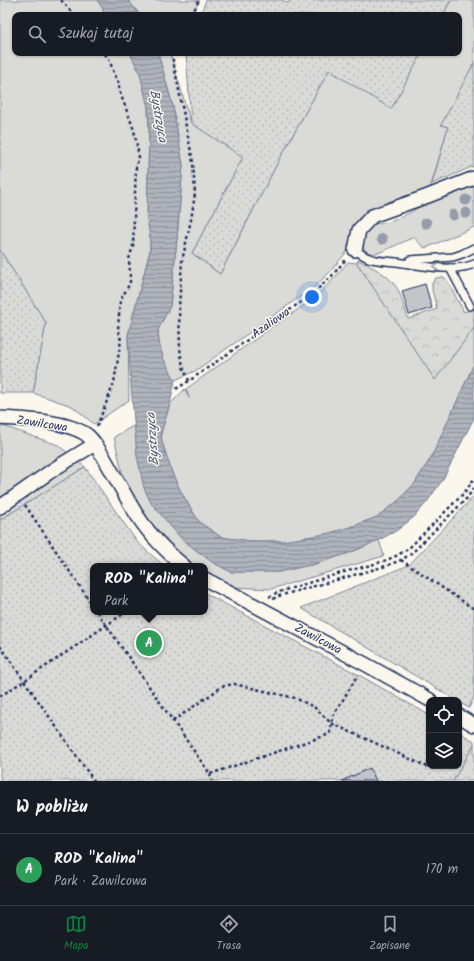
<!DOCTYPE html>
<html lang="pl">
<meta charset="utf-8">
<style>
:root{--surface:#171b24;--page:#20242c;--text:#f1f3f6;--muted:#9ea1a6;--line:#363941;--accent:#0b8043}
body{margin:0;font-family:Kalam,sans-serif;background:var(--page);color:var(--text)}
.controls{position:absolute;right:12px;bottom:12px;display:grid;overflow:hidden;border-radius:8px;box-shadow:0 1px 3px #0004}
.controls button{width:36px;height:36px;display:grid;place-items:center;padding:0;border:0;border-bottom:1px solid var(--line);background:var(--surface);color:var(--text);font:20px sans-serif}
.you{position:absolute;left:312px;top:297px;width:14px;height:14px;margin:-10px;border:3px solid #fff;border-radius:50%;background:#1a73e8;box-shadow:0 0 0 6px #1a73e833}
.badge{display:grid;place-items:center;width:26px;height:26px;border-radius:50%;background:var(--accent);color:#fff;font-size:13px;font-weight:700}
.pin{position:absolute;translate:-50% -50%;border:2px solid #fff;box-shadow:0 1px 4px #0006}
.popup{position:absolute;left:90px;top:563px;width:118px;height:52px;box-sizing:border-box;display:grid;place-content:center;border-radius:8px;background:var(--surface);filter:drop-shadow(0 1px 3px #0005);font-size:13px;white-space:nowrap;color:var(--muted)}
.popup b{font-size:15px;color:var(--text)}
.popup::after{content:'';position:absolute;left:50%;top:100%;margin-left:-8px;border:8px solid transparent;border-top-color:var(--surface)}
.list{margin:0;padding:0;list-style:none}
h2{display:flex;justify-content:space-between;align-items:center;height:52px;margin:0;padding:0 16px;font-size:17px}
h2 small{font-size:13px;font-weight:400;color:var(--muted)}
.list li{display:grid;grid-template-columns:26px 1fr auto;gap:12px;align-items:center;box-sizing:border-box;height:72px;padding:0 16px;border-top:1px solid var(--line)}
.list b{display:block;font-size:15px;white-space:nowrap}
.list p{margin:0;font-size:13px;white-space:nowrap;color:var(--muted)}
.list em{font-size:13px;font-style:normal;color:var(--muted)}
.icon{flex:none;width:22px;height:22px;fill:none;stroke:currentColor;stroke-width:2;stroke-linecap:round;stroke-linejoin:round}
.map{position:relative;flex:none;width:474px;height:781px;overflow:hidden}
.search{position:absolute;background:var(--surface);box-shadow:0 1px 3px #0004;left:12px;right:12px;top:12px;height:44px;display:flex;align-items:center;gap:10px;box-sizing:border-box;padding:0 14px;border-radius:8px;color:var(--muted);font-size:15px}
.sheet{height:124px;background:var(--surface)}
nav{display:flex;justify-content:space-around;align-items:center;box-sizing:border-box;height:56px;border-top:1px solid var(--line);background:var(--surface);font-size:11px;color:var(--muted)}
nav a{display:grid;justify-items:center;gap:2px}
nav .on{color:var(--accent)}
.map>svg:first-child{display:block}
.grass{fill:#dadad7;stroke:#7a849a}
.forest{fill:url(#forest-crowns);stroke:#7a849a}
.garden{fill:url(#garden-dots);stroke:#7a849a}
.water{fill:url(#water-rules);stroke:#747e96}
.building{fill:#c3c5c9;stroke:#1b2f5e}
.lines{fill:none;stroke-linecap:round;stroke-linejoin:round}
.service-casing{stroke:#1b2f5e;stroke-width:10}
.minor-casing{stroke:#1b2f5e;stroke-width:16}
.path{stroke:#1b2f5e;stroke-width:2.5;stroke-dasharray:3 3;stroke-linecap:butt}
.service{stroke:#fbf7ec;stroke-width:7}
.minor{stroke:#fbf7ec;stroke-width:13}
.tree{fill:#959cab}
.oneway{stroke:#8b93a5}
.labels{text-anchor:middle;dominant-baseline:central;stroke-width:3;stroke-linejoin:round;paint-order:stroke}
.street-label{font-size:12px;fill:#1b2f5e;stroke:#fbf7ec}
.water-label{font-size:13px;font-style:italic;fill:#47577a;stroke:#fbf7ec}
</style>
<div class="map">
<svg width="474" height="781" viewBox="0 0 474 781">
<defs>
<pattern id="forest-crowns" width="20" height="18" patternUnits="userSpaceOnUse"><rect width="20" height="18" fill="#dadad7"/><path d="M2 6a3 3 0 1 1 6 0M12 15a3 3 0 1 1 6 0" fill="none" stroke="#babbbb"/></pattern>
<pattern id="garden-dots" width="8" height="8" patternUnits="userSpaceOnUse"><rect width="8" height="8" fill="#dadad7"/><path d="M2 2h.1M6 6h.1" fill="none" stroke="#babbbb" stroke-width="1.8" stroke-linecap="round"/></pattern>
<pattern id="water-rules" width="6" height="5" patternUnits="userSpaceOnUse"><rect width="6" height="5" fill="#afb3bb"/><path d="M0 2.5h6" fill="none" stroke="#8e929b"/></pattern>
</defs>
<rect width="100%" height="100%" fill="#fbf7ec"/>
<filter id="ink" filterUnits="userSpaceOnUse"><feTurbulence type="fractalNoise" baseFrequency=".025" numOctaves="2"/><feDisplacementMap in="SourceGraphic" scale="8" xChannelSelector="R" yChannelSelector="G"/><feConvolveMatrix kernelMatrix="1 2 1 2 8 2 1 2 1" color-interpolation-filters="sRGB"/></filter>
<g filter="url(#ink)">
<g class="grass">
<polygon points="0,0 97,0 102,7 105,15 15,15 15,53 130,53 140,73 148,107 149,132 147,219 150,236 150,251 128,335 129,400 94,424 72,406 33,393 46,323 0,250"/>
<polygon points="128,0 200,0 191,15 140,15"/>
<polygon points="451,0 474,0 474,63 442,125 448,127 428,196 359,218 356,227 353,244 329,273 314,287 195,371 175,380 163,358 159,343 158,329 170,306 177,239 183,165 173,107 158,53 170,53 191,123 243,157 192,253 220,274 243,230 279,160 329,70 391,108 422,53 459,53 459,15 443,15"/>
<path d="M474,186V227L426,248C421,246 418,242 414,237L381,252C366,256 363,251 361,237L371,224C377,223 383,224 389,222C402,218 413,210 425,204C441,197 457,191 474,186Z"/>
<polygon points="348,262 357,263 435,379 474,328 474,364 432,456 415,483 399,500 377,517 351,527 326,534 283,541 250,541 221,537 199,522 187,502 179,488 172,473 162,442 161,433 170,404 185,389 189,398 186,389 275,325 315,298 337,275"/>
<polygon points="0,425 58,445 85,467 0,520"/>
<polygon points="135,425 137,456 168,523 181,538 196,550 212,562 231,572 278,572 315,564 352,552 379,540 384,556 271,589 233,587 205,572 205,566 196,566 173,549 158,533 142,513 132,497 123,476 114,437"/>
</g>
<g class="forest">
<path d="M358,260C373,267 390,275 398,290C402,298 405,310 408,319L437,309L432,290V283L436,278L444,277L448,282L464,312L474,308V328L435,380L357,263Z"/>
<polygon points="474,744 474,781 453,781"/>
</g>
<g class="garden">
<polygon points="206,0 282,0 288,3 290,0 451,0 443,15 200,15"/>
<polygon points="186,53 422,53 391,109 329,70 279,160 220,274 192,253 243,157 191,123"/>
<polygon points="474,63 474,166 432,184 448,127 441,125"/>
<polygon points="0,250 46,323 33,393 0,393"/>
<polygon points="85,467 137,542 164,566 93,566 93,612 205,612 205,593 238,611 359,675 429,715 429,766 459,766 459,732 474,741 474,744 453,781 0,781 0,520"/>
<polygon points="474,496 474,697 469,708 459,702 459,700 456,700 301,608 409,565"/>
</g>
<g class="water">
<polygon points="97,0 128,0 140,15 105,15 102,7"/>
<polygon points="130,53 158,53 173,107 183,165 177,239 170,306 158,330 159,343 163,358 175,380 170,404 161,433 162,442 172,473 179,488 187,502 199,522 221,537 250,541 283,541 326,534 351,527 377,517 399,500 415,483 432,456 474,364 474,418 443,479 427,502 414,517 396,531 379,540 352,552 315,564 278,572 231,572 212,562 196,550 181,538 151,503 144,488 137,456 131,385 128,335 150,251 150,236 147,219 149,132 148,107 140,73"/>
</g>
<g class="building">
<polygon points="425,284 432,308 409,315 402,291"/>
<polygon points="370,768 376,781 342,781"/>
</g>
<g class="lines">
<defs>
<g id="service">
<path d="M355,250C360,253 366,258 372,259C379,261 388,261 396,262C419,265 453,273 474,264"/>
<polyline points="410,260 453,257 462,254 474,248"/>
<polyline points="450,268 470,306"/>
</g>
<g id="minor">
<polyline points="355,250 359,230 372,216 428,196 474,178"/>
<path d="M0,418C26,420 61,420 84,433C93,438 97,448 103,456C113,473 122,490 132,507C145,530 163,549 184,566"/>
<polyline points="0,507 54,469 95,444"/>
<polyline points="205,579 365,664 430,700"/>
<polyline points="459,716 474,725"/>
</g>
</defs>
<use href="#service" class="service-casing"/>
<use href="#minor" class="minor-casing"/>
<g class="path">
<polyline points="61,0 74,15"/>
<polyline points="192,15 199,0"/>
<polyline points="173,53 172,55 193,162 195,194 191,220 182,261 179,307 180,349 183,367 189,381"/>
<polyline points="176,389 189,381 311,295 331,277 346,259"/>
<polyline points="97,426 114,383 121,340 118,330 120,301 130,283 130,274 129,259 133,246 136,166 139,157 134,130 119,90 119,84 115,76 109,59 104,53"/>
<polyline points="25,505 93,606"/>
<polyline points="401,560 474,609"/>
<path d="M269,597L276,593C298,586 321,579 344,572C368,565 388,563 409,548L464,493L474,479"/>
<polyline points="273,599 279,596 386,566 401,560 411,554 467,498 474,488"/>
<polyline points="97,612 210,774 330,734 333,716 358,675"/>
<polyline points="0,646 94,781"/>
<polyline points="0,696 24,681 126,612"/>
<polyline points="173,721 223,686 234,684 295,698 314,707 331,723 430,768"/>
<polyline points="210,774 212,781"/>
</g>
<use href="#service" class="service"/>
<use href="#minor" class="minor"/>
</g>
<g class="tree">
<circle cx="466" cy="200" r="5.5"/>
<circle cx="466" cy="213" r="5.5"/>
<circle cx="453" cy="215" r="5.5"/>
<circle cx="426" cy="223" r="5.5"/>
<circle cx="382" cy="239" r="5.5"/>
</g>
<defs><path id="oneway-chevron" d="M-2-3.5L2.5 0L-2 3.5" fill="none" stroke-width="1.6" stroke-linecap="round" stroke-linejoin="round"/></defs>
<use class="oneway" href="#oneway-chevron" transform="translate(436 267) rotate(-174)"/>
</g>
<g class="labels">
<g class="street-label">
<text transform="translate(271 323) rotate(-35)">Azaliowa</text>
<text transform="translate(42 424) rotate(9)">Zawilcowa</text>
<text transform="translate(318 639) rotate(28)">Zawilcowa</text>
</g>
<g class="water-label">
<text transform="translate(158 116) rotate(80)">Bystrzyca</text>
<text transform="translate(153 439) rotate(-94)">Bystrzyca</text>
</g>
</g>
</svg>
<div class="controls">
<button><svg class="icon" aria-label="locate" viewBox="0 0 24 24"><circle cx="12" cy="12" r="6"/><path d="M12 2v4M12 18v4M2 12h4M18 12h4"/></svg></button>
<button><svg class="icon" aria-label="layers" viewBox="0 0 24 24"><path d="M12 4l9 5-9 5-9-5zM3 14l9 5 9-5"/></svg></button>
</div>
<div class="you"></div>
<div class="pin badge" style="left:149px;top:643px;background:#2e9e5b">A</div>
<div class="popup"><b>ROD &quot;Kalina&quot;</b>Park</div>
<div class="search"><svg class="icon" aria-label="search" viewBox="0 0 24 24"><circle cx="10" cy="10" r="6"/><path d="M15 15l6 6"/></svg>Szukaj tutaj</div>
</div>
<section class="sheet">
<h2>W pobliżu<small></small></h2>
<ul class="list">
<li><span class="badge" style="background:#2e9e5b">A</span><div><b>ROD &quot;Kalina&quot;</b><p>Park · Zawilcowa</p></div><em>170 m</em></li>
</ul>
</section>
<nav>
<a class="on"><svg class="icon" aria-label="map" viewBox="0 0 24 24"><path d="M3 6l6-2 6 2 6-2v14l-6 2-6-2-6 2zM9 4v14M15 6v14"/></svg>Mapa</a>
<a><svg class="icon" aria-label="directions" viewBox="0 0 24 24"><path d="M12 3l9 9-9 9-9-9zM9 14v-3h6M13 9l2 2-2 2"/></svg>Trasa</a>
<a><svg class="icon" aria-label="saved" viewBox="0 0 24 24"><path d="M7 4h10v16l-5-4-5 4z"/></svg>Zapisane</a>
</nav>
